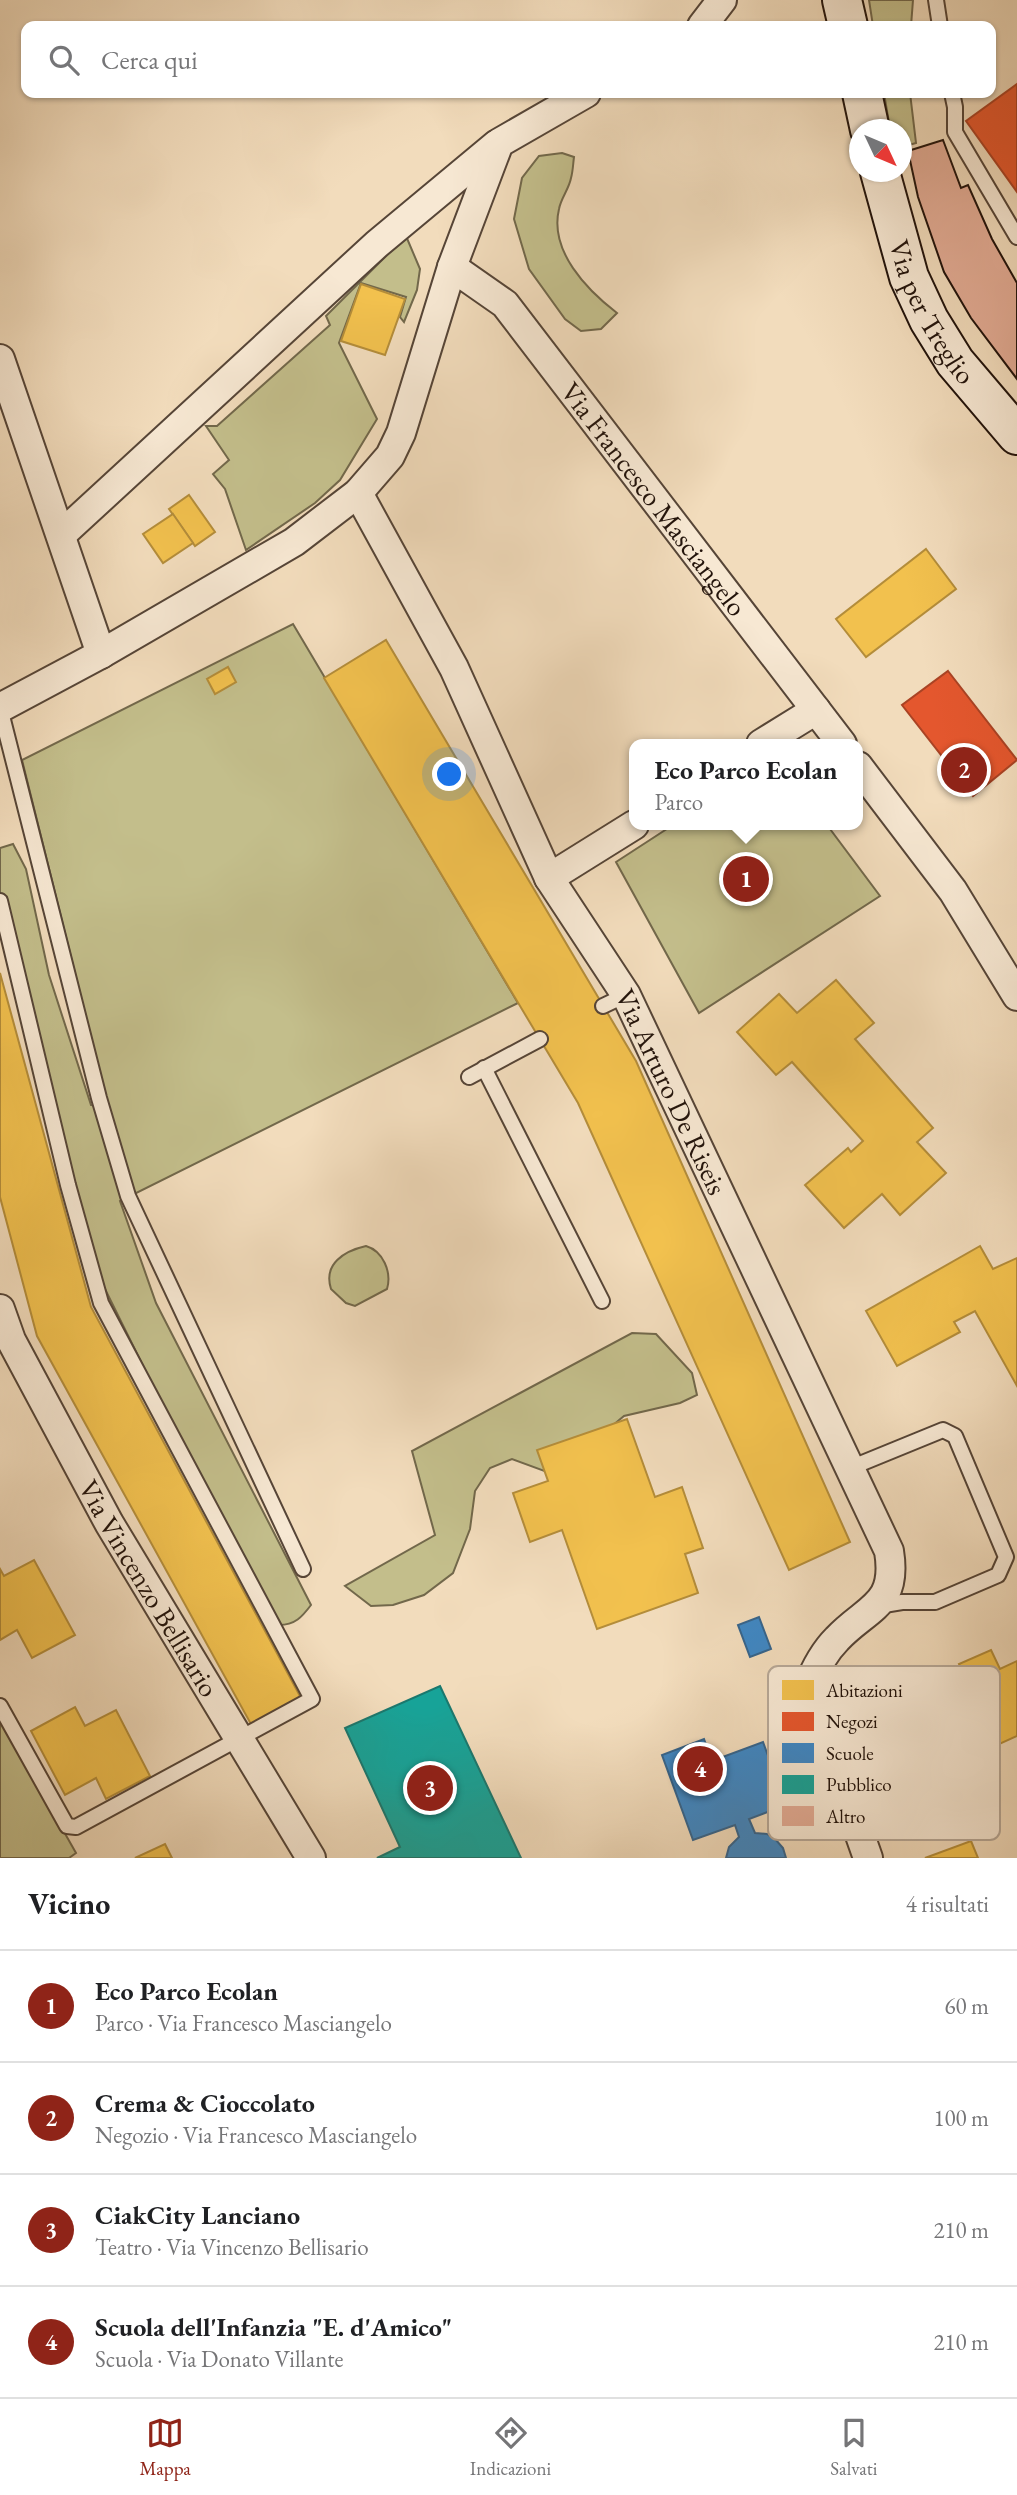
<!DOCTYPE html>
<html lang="it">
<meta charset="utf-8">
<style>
:root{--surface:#fff;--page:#f2f2f2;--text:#202124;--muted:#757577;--line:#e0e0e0;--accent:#8f2418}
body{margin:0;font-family:"EB Garamond",serif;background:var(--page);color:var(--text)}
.compass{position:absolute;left:849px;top:119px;width:63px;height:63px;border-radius:50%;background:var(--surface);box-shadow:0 2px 5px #0004;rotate:134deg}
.you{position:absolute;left:450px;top:775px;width:24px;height:24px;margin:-18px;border:5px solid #fff;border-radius:50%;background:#1a73e8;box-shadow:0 0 0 10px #1a73e833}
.badge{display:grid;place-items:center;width:46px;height:46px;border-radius:50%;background:var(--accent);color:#fff;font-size:23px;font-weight:700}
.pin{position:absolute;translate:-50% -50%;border:4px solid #fff;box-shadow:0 2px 7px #0006}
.popup{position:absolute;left:629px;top:739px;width:234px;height:91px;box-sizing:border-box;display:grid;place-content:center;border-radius:14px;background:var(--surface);filter:drop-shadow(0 2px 5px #0005);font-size:23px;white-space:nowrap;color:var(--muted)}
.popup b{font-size:26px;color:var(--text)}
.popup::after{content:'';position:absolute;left:50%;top:100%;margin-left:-14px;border:14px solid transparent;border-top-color:var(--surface)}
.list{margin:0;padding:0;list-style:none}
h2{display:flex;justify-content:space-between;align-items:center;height:91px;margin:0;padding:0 28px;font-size:30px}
h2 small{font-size:23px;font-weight:400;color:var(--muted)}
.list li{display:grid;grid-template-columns:46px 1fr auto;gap:21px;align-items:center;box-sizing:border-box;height:112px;padding:0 28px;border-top:2px solid var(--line)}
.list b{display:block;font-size:26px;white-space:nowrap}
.list p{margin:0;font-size:23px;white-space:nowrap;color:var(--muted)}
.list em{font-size:23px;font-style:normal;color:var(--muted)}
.icon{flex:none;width:38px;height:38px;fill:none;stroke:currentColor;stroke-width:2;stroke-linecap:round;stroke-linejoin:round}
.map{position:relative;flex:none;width:1017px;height:1858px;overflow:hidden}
.search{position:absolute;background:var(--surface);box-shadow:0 2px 5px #0004;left:21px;right:21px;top:21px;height:77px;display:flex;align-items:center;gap:18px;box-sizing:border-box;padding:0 24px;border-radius:14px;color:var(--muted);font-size:26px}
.sheet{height:539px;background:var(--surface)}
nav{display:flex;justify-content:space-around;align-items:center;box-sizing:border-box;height:98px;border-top:2px solid var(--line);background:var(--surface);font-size:19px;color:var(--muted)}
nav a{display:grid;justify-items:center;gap:4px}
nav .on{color:var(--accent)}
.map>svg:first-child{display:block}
.green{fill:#c3be8b;stroke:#72684b;stroke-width:2}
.homes{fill:#f2c14e;stroke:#b48d3a;stroke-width:2}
.shops{fill:#e4572e;stroke:#aa4324;stroke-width:2}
.schools{fill:#3f88c5;stroke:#36658d;stroke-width:2}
.public{fill:#17a398;stroke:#1a786e;stroke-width:2}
.building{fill:#e2ab94;stroke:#22130b;stroke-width:2}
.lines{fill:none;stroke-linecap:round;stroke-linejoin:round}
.service-casing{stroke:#564537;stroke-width:18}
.minor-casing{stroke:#564537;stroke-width:32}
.secondary-casing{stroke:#22130b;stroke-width:42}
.service{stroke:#f7e8d3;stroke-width:14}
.minor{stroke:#f7e8d3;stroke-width:28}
.secondary{stroke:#f7e8d3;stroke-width:38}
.labels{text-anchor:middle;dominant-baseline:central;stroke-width:7;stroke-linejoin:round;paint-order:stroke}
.street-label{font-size:28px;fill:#22130b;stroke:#f7e8d3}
.key{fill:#f7e8d3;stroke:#b7a897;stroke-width:2}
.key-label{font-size:19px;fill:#22130b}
</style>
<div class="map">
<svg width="1017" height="1858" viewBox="0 0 1017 1858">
<rect width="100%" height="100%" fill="#f2dcbc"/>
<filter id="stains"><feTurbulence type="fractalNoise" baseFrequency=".00286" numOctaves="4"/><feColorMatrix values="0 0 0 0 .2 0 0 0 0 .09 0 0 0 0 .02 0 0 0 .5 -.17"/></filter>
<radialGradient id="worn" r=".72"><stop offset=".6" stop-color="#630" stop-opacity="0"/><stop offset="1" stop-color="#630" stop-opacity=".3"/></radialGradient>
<g class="green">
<polygon points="869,0 913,0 911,26 873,26"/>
<polygon points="884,93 910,93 916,143 902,147 902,130 890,129"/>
<path d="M562,153L574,157C573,164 573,171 571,178C569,189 561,198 559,209C549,251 587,290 617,313L601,329L581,331L565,319L529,269L514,219L522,178L539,156Z"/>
<polygon points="406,236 420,269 417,290 404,322 400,317 406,297 361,283 339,343 377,419 340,480 315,503 246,550 225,489 213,474 229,460 206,426 217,426 330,325 326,316"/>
<path d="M293,624L518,1003L120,1201L156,1303L311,1605C302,1617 295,1625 279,1625L217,1515L101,1281L14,964L0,898V848L13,844L26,869L49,975L91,1105L108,1106L22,760Z"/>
<polygon points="673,825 827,825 880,896 699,1013 616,862"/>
<path d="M366,1246C383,1251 392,1272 387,1289L355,1306L346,1303L331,1289C323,1264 344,1251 366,1246Z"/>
<polygon points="632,1333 656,1334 692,1373 697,1395 680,1403 624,1416 599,1437 547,1472 512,1459 490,1468 475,1491 470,1529 453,1573 424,1595 393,1605 371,1606 345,1586 435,1535 412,1451"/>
<polygon points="0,1719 76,1853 69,1858 0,1858"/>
</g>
<g class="homes">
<polygon points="361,284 405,299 385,355 341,341"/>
<polygon points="189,495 215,532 195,546 169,509"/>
<polygon points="173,514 193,543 163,563 143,534"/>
<polygon points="926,549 956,589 866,657 836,619"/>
<polygon points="386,640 636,1061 850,1542 789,1570 578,1103 324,678"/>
<polygon points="228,667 236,682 215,694 207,679"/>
<polygon points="0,973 91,1307 301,1698 252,1726 37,1336 0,1197"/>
<polygon points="836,980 874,1023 855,1039 933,1128 917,1142 946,1173 900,1215 882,1194 844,1228 805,1185 848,1148 851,1152 863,1141 792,1062 776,1075 737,1032 779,994 797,1013"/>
<polygon points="980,1246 993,1269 1017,1258 1017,1386 975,1311 954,1322 960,1332 897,1366 866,1311"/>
<polygon points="627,1419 655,1497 682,1487 703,1548 685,1554 698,1593 597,1629 562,1530 530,1542 513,1493 548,1481 537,1450"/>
<polygon points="34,1560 75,1635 32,1658 17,1630 0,1640 0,1569 4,1576"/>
<polygon points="991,1650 1000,1669 1017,1661 1017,1736 995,1746 959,1664"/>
<polygon points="75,1707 85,1726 116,1710 150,1776 106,1799 96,1778 65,1795 31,1731"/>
<polygon points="971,1841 978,1858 925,1858"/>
<polygon points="165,1844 172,1858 135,1858"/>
</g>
<g class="shops">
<polygon points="1017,84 1017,192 966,121"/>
<polygon points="948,671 1017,760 973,796 902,705"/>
</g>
<g class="schools">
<polygon points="759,1617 771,1649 750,1657 738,1625"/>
<polygon points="704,1739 712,1761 763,1742 786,1805 749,1819 755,1833 767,1834 776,1840 783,1848 786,1858 726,1858 729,1847 739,1837 735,1825 693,1840 662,1755"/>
</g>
<polygon class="public" points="440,1686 521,1858 377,1858 400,1847 345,1728"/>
<polygon class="building" points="943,140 961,188 968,185 992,239 1017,283 1017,379 971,318 944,272 918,197 908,151"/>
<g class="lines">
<defs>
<g id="service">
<polyline points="936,0 940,26"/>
<polyline points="952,93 955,107 955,132 1017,237"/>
<polyline points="0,708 99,1098 128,1196 303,1569"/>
<polyline points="0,901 68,1185 101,1303 312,1699 76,1827 67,1826 0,1706"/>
<polyline points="603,1006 626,995"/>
<polyline points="484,1068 602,1301"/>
<polyline points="469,1077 540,1039"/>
<polyline points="850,1468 943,1430 955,1436 1006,1557 998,1575 935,1602 902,1602 878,1606"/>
</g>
<g id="minor">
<polyline points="702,26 722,0"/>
<path id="s1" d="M452,267L505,304L842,744"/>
<polyline points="0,359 101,654"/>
<path id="s2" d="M358,493L454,668L549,878L626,995L889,1551C898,1606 867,1607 837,1639C823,1653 815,1669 808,1687L868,1858"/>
<polyline points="61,535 377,244 496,145"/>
<polyline points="0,708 101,654 294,542 358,493 390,456 401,433 452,267 499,143 586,93"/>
<polyline points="761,744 816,710"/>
<polyline points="858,766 953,891 1017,996"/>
<polyline points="549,878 634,825"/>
<path id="s3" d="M0,1309L11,1340L109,1523L311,1858"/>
</g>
<g id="secondary">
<polyline points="842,0 848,26"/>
<polyline points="862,93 870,130"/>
<path id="s4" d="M880,172L909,277L929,320L955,362L1017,435"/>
</g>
</defs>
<use href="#service" class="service-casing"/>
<use href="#minor" class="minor-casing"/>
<use href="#secondary" class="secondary-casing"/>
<use href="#service" class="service"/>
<use href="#minor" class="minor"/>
<use href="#secondary" class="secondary"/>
</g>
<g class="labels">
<g class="street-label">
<text stroke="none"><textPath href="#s4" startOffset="150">Via per Treglio</textPath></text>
<text stroke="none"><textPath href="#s1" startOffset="310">Via Francesco Masciangelo</textPath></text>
<text stroke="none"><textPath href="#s2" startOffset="677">Via Arturo De Riseis</textPath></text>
<text stroke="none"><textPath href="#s3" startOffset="317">Via Vincenzo Bellisario</textPath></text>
</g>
</g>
<rect x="768" y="1666" width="232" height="174" rx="10" class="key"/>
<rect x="782" y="1680" width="32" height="20" fill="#f2c14e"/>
<rect x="782" y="1712" width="32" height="19" fill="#e4572e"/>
<rect x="782" y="1743" width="32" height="20" fill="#3f88c5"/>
<rect x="782" y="1775" width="32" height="19" fill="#17a398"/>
<rect x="782" y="1806" width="32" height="20" fill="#e2ab94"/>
<g class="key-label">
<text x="826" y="1697">Abitazioni</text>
<text x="826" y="1728">Negozi</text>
<text x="826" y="1760">Scuole</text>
<text x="826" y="1791">Pubblico</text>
<text x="826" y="1823">Altro</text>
</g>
<rect width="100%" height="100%" filter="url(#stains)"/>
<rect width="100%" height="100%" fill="url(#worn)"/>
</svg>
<svg class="compass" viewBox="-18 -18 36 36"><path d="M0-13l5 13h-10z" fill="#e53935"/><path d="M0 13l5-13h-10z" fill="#757577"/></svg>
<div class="you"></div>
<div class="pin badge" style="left:746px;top:879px">1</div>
<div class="popup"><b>Eco Parco Ecolan</b>Parco</div>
<div class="pin badge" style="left:964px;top:770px">2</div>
<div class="pin badge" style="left:430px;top:1788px">3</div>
<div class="pin badge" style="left:700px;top:1769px">4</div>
<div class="search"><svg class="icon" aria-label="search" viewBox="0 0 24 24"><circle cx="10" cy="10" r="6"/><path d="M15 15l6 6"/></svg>Cerca qui</div>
</div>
<section class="sheet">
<h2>Vicino<small>4 risultati</small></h2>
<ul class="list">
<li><span class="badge">1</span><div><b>Eco Parco Ecolan</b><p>Parco · Via Francesco Masciangelo</p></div><em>60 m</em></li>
<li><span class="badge">2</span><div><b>Crema &amp; Cioccolato</b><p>Negozio · Via Francesco Masciangelo</p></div><em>100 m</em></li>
<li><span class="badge">3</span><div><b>CiakCity Lanciano</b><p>Teatro · Via Vincenzo Bellisario</p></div><em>210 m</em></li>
<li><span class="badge">4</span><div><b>Scuola dell'Infanzia &quot;E. d'Amico&quot;</b><p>Scuola · Via Donato Villante</p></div><em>210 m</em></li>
</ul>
</section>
<nav>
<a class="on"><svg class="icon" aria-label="map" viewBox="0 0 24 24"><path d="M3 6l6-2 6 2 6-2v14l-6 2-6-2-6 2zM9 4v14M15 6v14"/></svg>Mappa</a>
<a><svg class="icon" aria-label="directions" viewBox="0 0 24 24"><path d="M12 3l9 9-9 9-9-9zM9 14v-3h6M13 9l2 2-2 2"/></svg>Indicazioni</a>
<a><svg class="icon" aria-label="saved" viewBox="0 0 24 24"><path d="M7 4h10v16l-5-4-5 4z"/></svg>Salvati</a>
</nav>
